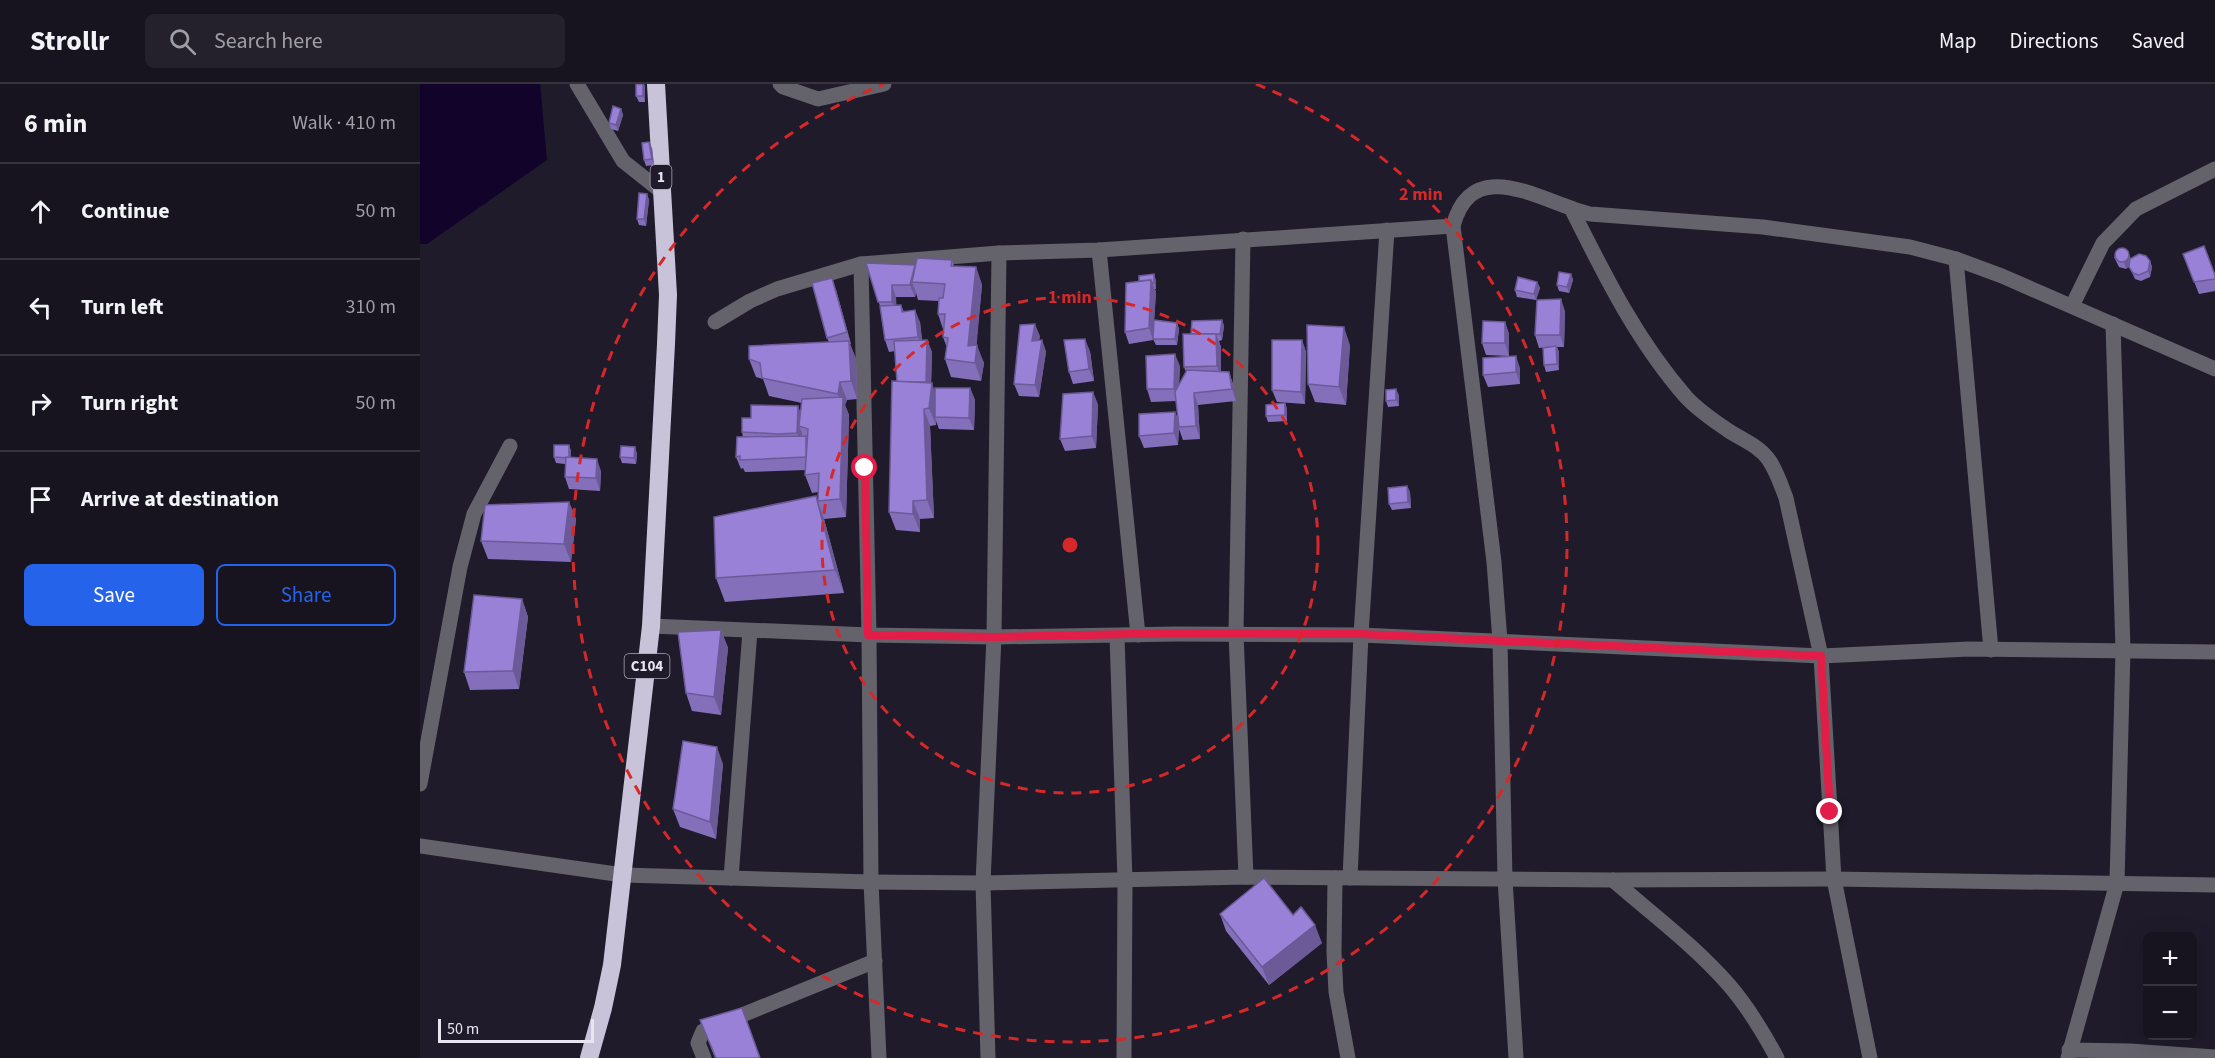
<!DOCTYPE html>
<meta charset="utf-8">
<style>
:root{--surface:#171420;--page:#24212d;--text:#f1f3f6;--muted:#9e9ea5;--line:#36333e;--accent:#2563eb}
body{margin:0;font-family:"Source Sans 3",sans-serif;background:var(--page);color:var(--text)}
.controls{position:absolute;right:18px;bottom:18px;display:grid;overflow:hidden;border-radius:9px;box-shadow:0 6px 24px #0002}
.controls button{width:54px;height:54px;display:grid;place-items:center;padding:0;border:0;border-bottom:2px solid var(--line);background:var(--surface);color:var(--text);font:30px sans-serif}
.scale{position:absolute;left:18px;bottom:15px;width:156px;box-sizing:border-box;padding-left:6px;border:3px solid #e8e5f0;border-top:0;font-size:16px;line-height:21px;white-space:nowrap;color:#e8e5f0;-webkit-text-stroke:4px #1f1b2a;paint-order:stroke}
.stop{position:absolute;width:18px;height:18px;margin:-14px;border:4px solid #e11d48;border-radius:50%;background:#fff}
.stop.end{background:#e11d48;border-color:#fff;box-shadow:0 2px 6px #0008}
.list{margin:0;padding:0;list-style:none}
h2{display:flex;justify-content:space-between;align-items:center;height:78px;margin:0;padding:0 24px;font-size:26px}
h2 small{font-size:20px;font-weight:400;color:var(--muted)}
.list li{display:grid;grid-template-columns:39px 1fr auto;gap:18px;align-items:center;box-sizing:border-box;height:96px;padding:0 24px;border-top:2px solid var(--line)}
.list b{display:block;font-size:22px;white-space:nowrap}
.list em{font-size:20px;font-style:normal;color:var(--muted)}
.actions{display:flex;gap:12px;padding:18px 24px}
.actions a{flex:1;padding:14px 0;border:2px solid var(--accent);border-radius:9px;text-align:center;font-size:21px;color:var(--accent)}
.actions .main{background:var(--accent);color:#fff}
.icon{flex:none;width:33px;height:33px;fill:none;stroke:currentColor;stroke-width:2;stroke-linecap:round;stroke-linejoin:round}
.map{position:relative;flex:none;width:1795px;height:974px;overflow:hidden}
header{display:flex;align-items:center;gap:36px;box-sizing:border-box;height:84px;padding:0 30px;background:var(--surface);border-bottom:2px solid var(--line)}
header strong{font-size:28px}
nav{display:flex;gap:33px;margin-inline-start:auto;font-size:21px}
.search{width:420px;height:54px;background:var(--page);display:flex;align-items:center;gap:15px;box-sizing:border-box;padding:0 21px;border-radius:9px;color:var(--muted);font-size:22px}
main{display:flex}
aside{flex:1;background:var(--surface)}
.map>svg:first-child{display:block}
.water{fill:#12032b}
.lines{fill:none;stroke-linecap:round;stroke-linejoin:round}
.minor{stroke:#64626b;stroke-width:15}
.highway{stroke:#c8c3d9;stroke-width:18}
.wall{fill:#846fba}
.shaded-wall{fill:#6b5a97}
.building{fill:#9981d8;stroke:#6b5a97;stroke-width:1.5}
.route{stroke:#e11d48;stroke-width:8}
.ring{fill:none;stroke:#d62828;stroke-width:3;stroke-dasharray:10 8}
.labels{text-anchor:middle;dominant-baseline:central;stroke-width:6;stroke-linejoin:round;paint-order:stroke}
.shield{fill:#1f1b2a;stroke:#aca8b5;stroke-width:1.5}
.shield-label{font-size:15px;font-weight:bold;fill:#e8e5f0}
.centre{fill:#d62828;stroke:#1f1b2a;stroke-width:3}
.ring-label{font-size:18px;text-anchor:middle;font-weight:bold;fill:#d62828;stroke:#1f1b2a;stroke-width:6;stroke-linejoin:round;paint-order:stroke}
</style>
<header>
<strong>Strollr</strong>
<div class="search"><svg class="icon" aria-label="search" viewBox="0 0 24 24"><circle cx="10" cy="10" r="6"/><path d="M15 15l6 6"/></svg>Search here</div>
<nav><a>Map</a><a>Directions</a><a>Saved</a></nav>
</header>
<main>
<aside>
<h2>6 min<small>Walk · 410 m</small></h2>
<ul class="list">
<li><svg class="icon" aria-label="ahead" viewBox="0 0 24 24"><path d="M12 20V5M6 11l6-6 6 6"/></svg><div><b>Continue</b></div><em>50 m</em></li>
<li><svg class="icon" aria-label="left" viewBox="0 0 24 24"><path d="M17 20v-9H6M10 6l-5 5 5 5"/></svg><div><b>Turn left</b></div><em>310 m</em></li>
<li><svg class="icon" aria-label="right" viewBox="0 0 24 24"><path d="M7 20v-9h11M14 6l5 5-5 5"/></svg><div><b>Turn right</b></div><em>50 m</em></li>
<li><svg class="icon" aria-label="arrive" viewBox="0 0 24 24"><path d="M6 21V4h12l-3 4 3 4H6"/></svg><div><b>Arrive at destination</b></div></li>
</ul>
<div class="actions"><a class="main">Save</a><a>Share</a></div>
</aside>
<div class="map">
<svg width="1795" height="974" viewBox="0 0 1795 974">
<rect width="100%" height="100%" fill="#1f1b2a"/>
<polygon class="water" points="0,0 120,0 127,76 7,160 0,160"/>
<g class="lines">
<g class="minor">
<polyline points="157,0 203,77 242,108"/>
<polyline points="360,0 363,3 398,15 464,0"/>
<path d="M1152,126C1185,192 1217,257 1266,313C1278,326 1294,337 1309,347C1323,356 1339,362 1349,376C1357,388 1361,401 1366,414L1401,572L1414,795L1450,974"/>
<polyline points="823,155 816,549 826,793"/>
<polyline points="679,166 718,551"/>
<polyline points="1536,175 1571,566"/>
<polyline points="441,180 449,551 451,798 459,974"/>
<polyline points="1652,222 1683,159 1716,125 1795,85"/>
<polyline points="295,238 330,217 357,205 441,180 579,169 679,166 1033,142"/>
<polyline points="231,542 449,551 574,553 757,550 941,551 1401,572 1549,565 1795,568"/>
<polyline points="697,552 705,797 704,974"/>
<polyline points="0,700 40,483 54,430 90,362"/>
<polyline points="0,762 203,791 451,798 563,799 826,793 1193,796 1414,795 1795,801"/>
<polyline points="311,794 330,547"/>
<polyline points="915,794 914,868 916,908 928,974"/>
<polyline points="930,794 941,551 967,146"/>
<path d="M1193,796C1232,830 1275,862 1309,901C1328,923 1343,948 1357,974"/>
<polyline points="1649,966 1710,967 1795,973"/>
<polyline points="284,974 278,959 283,947 455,877"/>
<polyline points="568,974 563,799 574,553 579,169"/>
<path d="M1096,974L1085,795L1080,557L1074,478L1033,142C1053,68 1123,119 1170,130L1343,143L1490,163L1536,175L1582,192L1795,285"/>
<polyline points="1648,974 1697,799 1703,566 1693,240"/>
</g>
<polyline class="highway" points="169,974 183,924 192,881 231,542 246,260 248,211 236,0"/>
</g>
<g class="wall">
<polygon points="216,0 224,0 225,3 225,18 219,18 216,12"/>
<polygon points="201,25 203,31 198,47 191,45 189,39"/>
<polygon points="232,64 234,81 226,82 224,76"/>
<polygon points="227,110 229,116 226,142 219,141 217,135"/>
<polygon points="1707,166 1711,175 1730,177 1732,183 1730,193 1721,197 1715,195 1709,182 1706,185 1699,183 1694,173"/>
<polygon points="1763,170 1795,191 1795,207 1779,210"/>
<polygon points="532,176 534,182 556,183 562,201 556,262 564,279 561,297 531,293 525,275 527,264 523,253 523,245 518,230 519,217 498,216 496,209 495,213 476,213 476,221 481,221 484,228 500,238 502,256 507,256 512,268 511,299 515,309 550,304 555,316 554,346 519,345 516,337 516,341 510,342 514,434 500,435 500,448 476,446 469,428 477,298 475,267 469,268 465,256 461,225 446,179 495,181"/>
<polygon points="1151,190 1153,196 1149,209 1139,207 1137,201"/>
<polygon points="736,196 736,205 735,205 736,208 734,236 757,239 759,245 757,261 736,261 733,255 733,256 709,260 705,248 706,199"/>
<polygon points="1117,198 1120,204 1116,216 1097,213 1095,206"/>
<polygon points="416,206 431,260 430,260 436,275 437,315 427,316 425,321 429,331 426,433 404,435 424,509 305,518 296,494 398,417 398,408 392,409 385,391 386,386 325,388 323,384 321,385 316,373 323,353 322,348 331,334 381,329 382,319 349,312 343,295 336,293 329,275 409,258 407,254"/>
<polygon points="1145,227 1144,263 1137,263 1139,268 1139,286 1126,288 1124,281 1129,263 1119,264 1115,251"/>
<polygon points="802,236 804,242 802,256 799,257 801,263 801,287 809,288 813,300 816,317 778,321 780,355 763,356 759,345 758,361 724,364 719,352 755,328 758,335 756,317 731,318 727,305 760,282 759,301 766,288 764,283 771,250"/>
<polygon points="1085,238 1089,250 1089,272 1066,271 1062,259"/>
<polygon points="620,252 619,256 622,256 626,268 619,313 599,312 594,300"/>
<polygon points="882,256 886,268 885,320 857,318 852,306"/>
<polygon points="930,261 926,321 895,318 888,300"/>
<polygon points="670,267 674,297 653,300 649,288"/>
<polygon points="1100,284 1100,300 1068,303 1063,291"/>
<polygon points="673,308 678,321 676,364 645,367 640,355"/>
<polygon points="979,311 979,322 968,323 966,317"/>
<polygon points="865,319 867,325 867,337 848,338 846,332"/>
<polygon points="149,361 151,367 151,374 181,387 180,407 149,405 145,393 145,380 136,379 134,373"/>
<polygon points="215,363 217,370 216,380 202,379 200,373"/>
<polygon points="987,402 990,408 991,424 972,426 969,420"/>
<polygon points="149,418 156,435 151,478 68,475 61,457"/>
<polygon points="102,515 108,533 99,605 50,606 44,588"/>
<polygon points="301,546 308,564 301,631 272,627 266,609"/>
<polygon points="303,680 296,755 260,743 253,725"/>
<polygon points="800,830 873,831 902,859 849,901 806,847"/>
<polygon points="280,936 340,974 295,974"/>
</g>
<g class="shaded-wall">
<polygon points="223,0 224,0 225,3 225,18 223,12"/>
<polygon points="201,25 203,31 198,47 196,41"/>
<polygon points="229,58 232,64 234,81 232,75"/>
<polygon points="227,110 229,116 226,142 224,135"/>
<polygon points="1709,171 1711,177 1710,182 1706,185 1704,178"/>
<polygon points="1730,177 1732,183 1730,193 1728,187"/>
<polygon points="495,181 492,198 496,209 495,213 490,201"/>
<polygon points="556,183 562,201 555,279 548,262"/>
<polygon points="734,190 736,196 736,205 734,199"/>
<polygon points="1151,190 1153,196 1149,209 1147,203"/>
<polygon points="412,194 416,206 431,260 427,248"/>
<polygon points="731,196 736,208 733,256 729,244"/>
<polygon points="1117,198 1120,204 1116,216 1114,210"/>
<polygon points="472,201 476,213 477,230 472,218"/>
<polygon points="1141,215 1145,227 1144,263 1140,251"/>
<polygon points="495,226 500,238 503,265 498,253"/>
<polygon points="802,236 804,242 802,256 800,250"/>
<polygon points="1085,238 1089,250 1089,272 1085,259"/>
<polygon points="757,239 759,245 757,261 755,255"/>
<polygon points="615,240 620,252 617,269 612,257"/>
<polygon points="924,243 930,261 926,321 919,303"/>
<polygon points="796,250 801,263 801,295 797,282"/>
<polygon points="665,255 670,267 674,297 669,285"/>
<polygon points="507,256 512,268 511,307 512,299 518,317 515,333 516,337 516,341 509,324 506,298"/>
<polygon points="622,256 626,268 619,313 615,301"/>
<polygon points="882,256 886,268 885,320 881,308"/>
<polygon points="429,257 436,275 437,315 431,297"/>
<polygon points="557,261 564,279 561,297 555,279"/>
<polygon points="1136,262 1139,268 1139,286 1137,280"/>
<polygon points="755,270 760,282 758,317 754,305"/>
<polygon points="1096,272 1100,284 1100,300 1096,288"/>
<polygon points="809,288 813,300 816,317 812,305"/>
<polygon points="420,298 427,316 425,321 429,331 426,433 420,415 422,323 418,310"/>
<polygon points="550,304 555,316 554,346 549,334"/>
<polygon points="976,305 979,311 979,322 976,316"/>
<polygon points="673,308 678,321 676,364 672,352"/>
<polygon points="774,309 778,321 780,355 776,342"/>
<polygon points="865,319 867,325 867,337 865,331"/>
<polygon points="378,322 383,334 379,342 382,349 381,361 377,349"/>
<polygon points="504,325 510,342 514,434 507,416"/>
<polygon points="755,328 759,340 758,361 754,349"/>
<polygon points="149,361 151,367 151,380 149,374"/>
<polygon points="215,363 217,370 216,380 214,374"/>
<polygon points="177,375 181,387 180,407 176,394"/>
<polygon points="987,402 990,408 991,424 988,418"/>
<polygon points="396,412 404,435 424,509 415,486"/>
<polygon points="493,417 500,435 500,448 493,430"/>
<polygon points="149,418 156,435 151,478 144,460"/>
<polygon points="102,515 108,533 99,605 93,587"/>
<polygon points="301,546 308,564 301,631 294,613"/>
<polygon points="297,663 303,680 296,755 290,738"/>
<polygon points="895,841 902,859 849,901 842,883"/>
</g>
<g class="building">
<rect x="216" y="0" width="7" height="12"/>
<polygon points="193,22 201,25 196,41 189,39"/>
<polygon points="229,58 232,75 224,76 222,59"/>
<polygon points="219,109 227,110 224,135 217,135"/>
<polygon points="1784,162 1795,191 1795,195 1774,198 1763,170"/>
<circle cx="1702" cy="171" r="7"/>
<polygon points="1719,170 1726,172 1730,177 1728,187 1719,191 1713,189 1709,183 1710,175"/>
<polygon points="497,174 532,176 531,182 556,183 548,262 557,261 555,279 525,275 528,254 523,253 525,230 518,230 519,214 523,214 525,200 492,198"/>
<polygon points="446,179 495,181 490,201 472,201 472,218 458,218"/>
<polygon points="1139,188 1151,190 1147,203 1137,201"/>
<polygon points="734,190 734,199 732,199 731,196 719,197 719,192"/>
<polygon points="1098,193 1117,198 1114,210 1095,206"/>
<polygon points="412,194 427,248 407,254 392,199"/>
<polygon points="731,196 729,244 705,248 706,199"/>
<polygon points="1141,215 1140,251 1115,251 1117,216"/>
<polygon points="481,221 482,228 495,226 498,253 465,256 460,222"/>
<polygon points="734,236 757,239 755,255 733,255"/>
<polygon points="802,236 800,250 771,250 772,237"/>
<polygon points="1063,237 1085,238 1085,259 1062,259"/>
<polygon points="615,240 612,257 622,256 615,301 594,300 600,241"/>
<polygon points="887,241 924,243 919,303 888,300"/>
<polygon points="763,250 796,250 797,282 764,283"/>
<polygon points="665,255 669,285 649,288 644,256"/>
<polygon points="507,256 506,298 477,298 474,257"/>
<polygon points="852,256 882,256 881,308 852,306"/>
<polygon points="429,257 431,297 420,298 418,310 342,294 340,279 329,275 329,262"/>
<polygon points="1136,262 1137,280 1124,281 1123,264"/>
<polygon points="755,270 754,305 727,305 726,272"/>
<polygon points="1096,272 1096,288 1063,291 1063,274"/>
<polygon points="767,286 809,288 812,305 774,309 776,342 759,343 755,308"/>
<polygon points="472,297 512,299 509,324 504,325 507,416 493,417 493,430 469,428"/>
<polygon points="515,304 550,304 549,334 515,333"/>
<polygon points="976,305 976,316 966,317 966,306"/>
<polygon points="673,308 672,352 640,355 643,310"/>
<polygon points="423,313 420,415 398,417 399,389 385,391 388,345 379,342 382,315"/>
<polygon points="865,319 865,331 846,332 846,321"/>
<polygon points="331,321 378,322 377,349 358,350 322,348 322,334 331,334"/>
<polygon points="755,328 754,349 719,352 719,330"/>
<polygon points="386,352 386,373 320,376 320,372 316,373 317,353"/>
<polygon points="134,361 149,361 149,374 134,373"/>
<polygon points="201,362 215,363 214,374 200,373"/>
<polygon points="146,373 177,375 176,394 145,393"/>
<polygon points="987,402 988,418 969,420 968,404"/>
<polygon points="396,412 415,486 296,494 294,433"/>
<polygon points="149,418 144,460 61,457 65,421"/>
<polygon points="54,511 102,515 93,587 44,588"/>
<polygon points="301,546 294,613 266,609 258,548"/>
<polygon points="263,657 297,663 290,738 253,725"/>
<polygon points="844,794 873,831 881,823 895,841 842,883 800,830"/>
<polygon points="322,924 340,974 296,974 280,936"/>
</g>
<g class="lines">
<polyline class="route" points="445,384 448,551 574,553 758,549 941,550 1401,572 1410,728"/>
</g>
<g class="ring">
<circle cx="650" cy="461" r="248"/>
<path d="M836 0A497 497 0 1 1 464 0"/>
</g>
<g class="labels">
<g class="shield">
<rect x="230.5" y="81" width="21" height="24" rx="4.5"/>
<rect x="204.5" y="570" width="45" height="24" rx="4.5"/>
</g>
<g class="shield-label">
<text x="241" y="93">1</text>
<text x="227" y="582">C104</text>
</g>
</g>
<circle cx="650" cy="461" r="9" class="centre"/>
<g class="ring-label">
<text x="1001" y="116">2 min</text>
<text x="650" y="219">1 min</text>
</g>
</svg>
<div class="controls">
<button>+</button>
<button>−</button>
</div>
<div class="scale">50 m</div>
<div class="stop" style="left:445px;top:384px"></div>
<div class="stop end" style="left:1410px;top:728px"></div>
</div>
</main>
